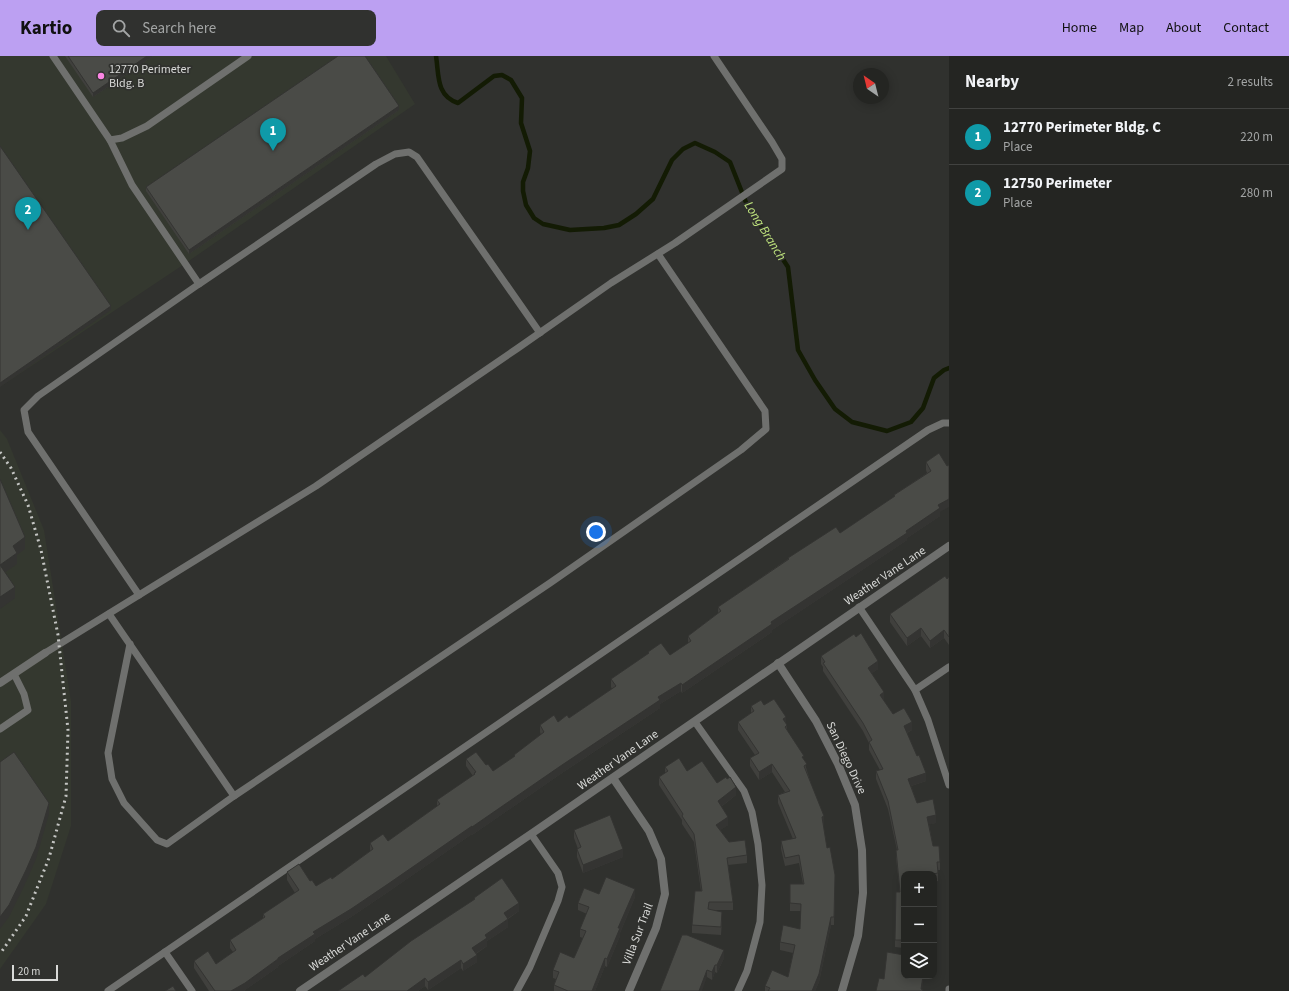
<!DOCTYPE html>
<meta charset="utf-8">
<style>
:root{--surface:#242522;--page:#30312f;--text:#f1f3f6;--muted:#a3a5a5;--line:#414240;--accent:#bca0f2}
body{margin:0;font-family:"Source Sans 3",sans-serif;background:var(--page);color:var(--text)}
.controls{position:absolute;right:12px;bottom:12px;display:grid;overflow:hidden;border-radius:8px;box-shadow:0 2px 10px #0003}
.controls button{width:36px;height:36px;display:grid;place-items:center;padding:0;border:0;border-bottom:1px solid var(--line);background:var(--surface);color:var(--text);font:20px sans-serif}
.compass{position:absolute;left:853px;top:12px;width:36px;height:36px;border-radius:50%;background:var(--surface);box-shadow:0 2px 10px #0003;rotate:325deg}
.scale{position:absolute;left:12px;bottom:10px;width:46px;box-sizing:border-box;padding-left:4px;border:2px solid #d9dad8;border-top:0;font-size:11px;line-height:14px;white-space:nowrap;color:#d9dad8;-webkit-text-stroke:3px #30312e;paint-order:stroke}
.you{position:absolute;left:596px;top:476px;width:14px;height:14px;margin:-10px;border:3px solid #fff;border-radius:50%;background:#1a73e8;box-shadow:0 0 0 6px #1a73e833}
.badge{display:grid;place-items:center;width:26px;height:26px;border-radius:50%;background:var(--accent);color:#fff;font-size:13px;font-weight:700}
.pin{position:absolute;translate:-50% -33px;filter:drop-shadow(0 1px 2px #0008)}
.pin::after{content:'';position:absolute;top:21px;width:14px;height:12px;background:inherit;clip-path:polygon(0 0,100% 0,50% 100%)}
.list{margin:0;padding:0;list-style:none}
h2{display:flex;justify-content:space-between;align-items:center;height:52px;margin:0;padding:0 16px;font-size:17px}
h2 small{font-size:13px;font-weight:400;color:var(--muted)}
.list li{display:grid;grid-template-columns:26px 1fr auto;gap:12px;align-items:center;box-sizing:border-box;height:56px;padding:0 16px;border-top:1px solid var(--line)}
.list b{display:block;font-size:15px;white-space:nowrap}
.list p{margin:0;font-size:13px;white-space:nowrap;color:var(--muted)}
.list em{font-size:13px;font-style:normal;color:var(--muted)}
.icon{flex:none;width:22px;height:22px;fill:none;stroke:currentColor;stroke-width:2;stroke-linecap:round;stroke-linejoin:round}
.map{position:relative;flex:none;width:949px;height:935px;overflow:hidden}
header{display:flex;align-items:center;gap:24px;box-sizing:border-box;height:56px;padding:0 20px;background:var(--accent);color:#111}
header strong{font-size:19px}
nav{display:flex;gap:22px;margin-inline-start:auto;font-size:14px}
.search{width:280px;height:36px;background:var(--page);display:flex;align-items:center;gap:10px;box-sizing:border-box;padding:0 14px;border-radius:8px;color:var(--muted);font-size:15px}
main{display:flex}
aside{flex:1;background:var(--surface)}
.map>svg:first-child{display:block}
.built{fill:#34382f}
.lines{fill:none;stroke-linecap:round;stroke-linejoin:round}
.stream{stroke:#131b04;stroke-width:4.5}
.lane{stroke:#6f706e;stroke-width:7}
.street{stroke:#6f706e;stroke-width:8}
.rail{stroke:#c4c5c3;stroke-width:3;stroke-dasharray:2 4;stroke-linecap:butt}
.wall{fill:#40403d}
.shaded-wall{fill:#343432}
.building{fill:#4a4b47;stroke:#343432}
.poi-dot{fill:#fc86e4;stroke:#30312e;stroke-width:1.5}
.labels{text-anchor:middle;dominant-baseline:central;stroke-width:3.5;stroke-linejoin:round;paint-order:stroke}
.poi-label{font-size:12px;fill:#d9dad8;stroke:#30312e;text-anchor:start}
.street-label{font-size:12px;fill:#d9dad8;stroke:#30312e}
.water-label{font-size:13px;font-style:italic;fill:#bee37d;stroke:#30312e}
</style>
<header>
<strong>Kartio</strong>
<div class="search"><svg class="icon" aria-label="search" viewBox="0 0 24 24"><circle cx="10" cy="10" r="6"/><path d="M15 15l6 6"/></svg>Search here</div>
<nav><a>Home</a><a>Map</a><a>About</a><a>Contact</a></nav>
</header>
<main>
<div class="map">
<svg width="949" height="935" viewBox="0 0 949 935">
<rect width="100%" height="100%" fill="#30312e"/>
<g class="built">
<polygon points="0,0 386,0 415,48 186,207 0,331"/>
<polygon points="0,374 7,383 44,474 71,645 71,770 46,848 0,913"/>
</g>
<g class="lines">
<path class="stream" d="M436,0C439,19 436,40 458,47L494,20L502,19L511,24L522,42L521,67L530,95L528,112L523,126V135L526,149L534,162L543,168L570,174L604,172L619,169L636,158L653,143L672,104L683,93L695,87L715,96L730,106L747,149L788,211L798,294L815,324L835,353L852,366L887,375L911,366L923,352L934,322L944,314L949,312"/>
<g class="lane">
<polyline points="53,0 110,84 122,82 147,70 248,0"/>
<polyline points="110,84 132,129 199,228 38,340 24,354 28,376 139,539"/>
<polyline points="199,228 376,108 395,98 409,96 417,101 540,277"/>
<polyline points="859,551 915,634 949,611"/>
<polyline points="109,558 234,740 550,527 741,394 766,373 765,355 658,198"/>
<polyline points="130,588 108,697 112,723 124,747 157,784 167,788 234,740"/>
<polyline points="45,597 316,430 518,292 611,227 675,187 782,113 782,103 772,86 714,0"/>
<polyline points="915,634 928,664 949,729"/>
<polyline points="695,666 744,735 752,756 758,788 762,829 760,866 747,915 738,935"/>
<polyline points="0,673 28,654 24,638 14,618"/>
<polyline points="165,896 192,935"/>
<polyline points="108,935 928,374 943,367 949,367"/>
<polyline points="517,935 530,911 558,845 562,831 558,817 531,778"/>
<polyline points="949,935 949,933"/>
</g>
<g class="street">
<polyline points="778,607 816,665 838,708 855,749 862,794 863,837 858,880 842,935"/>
<polyline points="0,627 45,597"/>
<polyline points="613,722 649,775 661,803 665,838 656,872 629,935"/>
<polyline points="300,935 531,778 949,490"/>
</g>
<polyline class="rail" points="0,396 11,412 28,449 41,494 58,579 68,674 66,740 49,802 26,860 0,898"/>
</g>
<g class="wall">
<polygon points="65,0 153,0 93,41"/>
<polygon points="399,54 189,198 146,135 146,131"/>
<polygon points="939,397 940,460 907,482 907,484 772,574 772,576 682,637 681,635 660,648 660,652 562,717 472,779 472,778 388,836 351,861 315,883 315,885 278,910 278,911 245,934 244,935 209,935 194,912 194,905 216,908 233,896 230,892 230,884 263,862 263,858 295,837 287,824 287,816 310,825 316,830 332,823 370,795 370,787 388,785 437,750 437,744 473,720 466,710 466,703 486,709 493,715 514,701 514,699 541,679 540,676 540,669 558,666 569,662 612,633 611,631 611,623 648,598 648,596 670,599 688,587 688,580 718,557 718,551 788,503 788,502 840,477 894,441 894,439 927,417 926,414 926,406"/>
<polygon points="949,521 949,589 944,582 930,592 921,580 907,590 890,566 890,558"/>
<polygon points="821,600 878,613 872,617 884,644 883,644 893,658 912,674 907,677 926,725 911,730 917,747 936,767 929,768 933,790 940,806 940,814 938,814 938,825 934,826 934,818 904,818 904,892 895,891 895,884 900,836 896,802 896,794 897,794 888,753 876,723 876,715 880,714 869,694 869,687 863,675 823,615 823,611 821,608"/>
<polygon points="764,649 786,667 787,674 804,704 807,715 824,768 823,768 827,792 835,819 834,869 831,869 819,926 815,935 765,935 765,930 788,921 793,897 780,894 780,886 800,873 801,855 790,855 790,828 803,828 799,807 785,810 781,793 781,785 793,783 778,747 778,739 785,736 772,716 759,724 750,710 750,702 755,699 738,674 738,666 751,657 751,650"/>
<polygon points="665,711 687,715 717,727 736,739 721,751 728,769 720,774 729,786 747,799 747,807 728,809 733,846 733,854 715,854 722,864 721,879 692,877 692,869 701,835 694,786 682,768 682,764 659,729 659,721 665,717"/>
<polygon points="574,774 623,801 583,817 577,801 577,793 578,793 574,782"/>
<polygon points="599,838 635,841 620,877 620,880 607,911 605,910 595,935 554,935 554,929 556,923 553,922 553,914 574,902 583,882 580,881 580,873 587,858 578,854 578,847"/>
<polygon points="474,842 519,855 508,863 508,871 487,885 487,890 476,898 477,906 463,915 461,912 428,934 425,930 418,935 338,935 365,921 474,844"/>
<polygon points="724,902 717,917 715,916 712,924 707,921 660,935"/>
</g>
<g class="shaded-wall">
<polygon points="147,0 153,0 93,41 93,37"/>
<polygon points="399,50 399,54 189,198 189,194"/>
<polygon points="111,250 111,254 0,331 0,327"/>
<polygon points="949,443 949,451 940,456 940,460 907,482 907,484 772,574 772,576 682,637 682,629 771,566 906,475 938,449"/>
<polygon points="25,481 25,493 17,499 17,508 0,520 0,509 13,490"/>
<polygon points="15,531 15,542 0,553 0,541"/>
<polygon points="921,572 921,580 907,590 907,582"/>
<polygon points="944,574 944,582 930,592 930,585"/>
<polygon points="878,605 878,613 868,620 868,612"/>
<polygon points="681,627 681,635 660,648 660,652 562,717 472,779 472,771 658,641"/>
<polygon points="884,636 884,644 880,647 880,639"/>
<polygon points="786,661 786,668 783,663"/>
<polygon points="912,666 912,674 904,678 904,670"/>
<polygon points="772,708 772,716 759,724 759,716"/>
<polygon points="926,717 926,725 908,731 908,723"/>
<polygon points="736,731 736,739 718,753 718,745"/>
<polygon points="49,747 49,758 36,803 26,826 9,861 0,873 0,861"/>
<polygon points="936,759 936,767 927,769 927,761"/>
<polygon points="824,760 824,768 822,769 822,761"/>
<polygon points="728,761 728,769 716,777 716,769"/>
<polygon points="472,770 472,778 388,836 351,861 315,883 315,885 278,910 278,911 245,934 244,935 231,935 278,902 313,876"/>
<polygon points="623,793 623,801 583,817 583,809"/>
<polygon points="635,833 635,841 620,877 620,880 607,911 607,903 618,872"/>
<polygon points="519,847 519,855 504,865 504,857"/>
<polygon points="831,861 831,869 819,926 815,935 812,935"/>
<polygon points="508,863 508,871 487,885 487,890 472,900 472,892 485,879"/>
<polygon points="724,894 724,902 717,917 717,909"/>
<polygon points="477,899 477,906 463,915 463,908"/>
<polygon points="605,902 605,910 595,935 592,935"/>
<polygon points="461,904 461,912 428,934 428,926"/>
<polygon points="715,909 715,916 712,924 712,916"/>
<polygon points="707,914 707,921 702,935 699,935"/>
<polygon points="923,920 924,920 922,935 921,935"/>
<polygon points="425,922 425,930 418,935 407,935"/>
</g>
<g class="building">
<polygon points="68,0 147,0 93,37"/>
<polygon points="338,0 365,0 399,50 189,194 146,131"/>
<polygon points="0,90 111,250 0,327"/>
<polygon points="939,397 947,410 949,409 949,443 938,449 940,452 906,475 907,477 771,566 772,568 682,629 681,627 658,641 660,644 562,709 472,771 472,770 388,828 351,853 313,876 315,878 278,902 278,903 245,927 231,935 215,935 194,905 208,895 216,908 236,894 230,884 265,861 263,858 299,834 287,816 299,808 310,825 312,824 316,830 331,821 332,823 373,793 370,787 383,778 388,785 440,748 437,744 475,718 474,717 476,716 466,703 476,696 486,709 488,708 493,715 515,700 514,699 544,676 540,669 554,659 558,666 567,659 569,662 616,630 611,623 649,597 648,596 661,587 670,599 691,585 688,580 721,555 718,551 789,503 788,502 836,471 840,477 895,440 894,439 931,415 926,406"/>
<polygon points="0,423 25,481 13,490 17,497 0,509"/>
<polygon points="0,509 15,531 0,541"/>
<polygon points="945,520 947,523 949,521 949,581 944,574 930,585 921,572 907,582 890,558"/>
<polygon points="861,577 878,605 868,612 884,636 880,639 893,658 904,652 912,666 904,670 917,700 919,699 926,717 908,723 917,747 933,743 936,759 927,761 933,790 939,790 940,806 937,806 938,817 933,818 904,818 904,884 895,884 896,836 900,836 896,794 898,794 888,745 876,715 883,713 869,686 872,684 863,667 823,607 825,606 821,600 854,578 856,581"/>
<polygon points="774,643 786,661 783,663 787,669 785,671 804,700 802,701 807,708 804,710 824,760 822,761 827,792 830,791 835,819 834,861 831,861 819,918 812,935 768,935 770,932 765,930 772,914 788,921 795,889 780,886 783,869 800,873 801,848 790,847 790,828 804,828 799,799 785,802 781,785 796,782 778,739 790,735 772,708 759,716 750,702 759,697 738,666 754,655 751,650 761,644 764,649"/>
<polygon points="14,696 49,747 36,791 26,814 9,849 0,861 0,706"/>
<polygon points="679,702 687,715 702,705 717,727 726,721 727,723 730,721 736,731 718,745 728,761 716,769 729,786 745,784 747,799 727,802 733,846 709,846 708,853 722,856 721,871 692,869 695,835 702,835 694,778 682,760 683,758 659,721 668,715 665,711"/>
<polygon points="610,759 623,793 583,809 577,793 581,791 574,774"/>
<polygon points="606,821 635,833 618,872 620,872 607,903 605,902 592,935 568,935 554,929 559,916 553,914 560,896 574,902 586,875 580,873 589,851 578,847 584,832 599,838"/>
<polygon points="502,822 519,847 504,857 508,863 485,879 487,882 472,892 477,899 463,908 461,904 428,926 425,922 407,935 338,935 363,918 365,921 411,885 475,843 474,842"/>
<polygon points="682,879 687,879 724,894 717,909 715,909 712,916 707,914 699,935 660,935"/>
<polygon points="887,896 904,899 904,920 923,920 921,933 923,934 922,935 876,935 879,922 884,923"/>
<polygon points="173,930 176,935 165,935"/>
</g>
<circle class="poi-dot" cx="101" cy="20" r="4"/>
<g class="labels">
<g class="poi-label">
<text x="109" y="13">12770 Perimeter<tspan x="109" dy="14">Bldg. B</tspan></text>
</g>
<g class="street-label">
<text transform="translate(885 520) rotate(-34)">Weather Vane Lane</text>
<text transform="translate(846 702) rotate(65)">San Diego Drive</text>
<text transform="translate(618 704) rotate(-35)">Weather Vane Lane</text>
<text transform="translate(638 878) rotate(-69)">Villa Sur Trail</text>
<text transform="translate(350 886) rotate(-34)">Weather Vane Lane</text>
</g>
<g class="water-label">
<text transform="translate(765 175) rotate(58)">Long Branch</text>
</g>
</g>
</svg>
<div class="controls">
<button>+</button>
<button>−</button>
<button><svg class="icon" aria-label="layers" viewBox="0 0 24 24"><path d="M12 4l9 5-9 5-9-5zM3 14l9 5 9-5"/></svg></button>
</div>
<svg class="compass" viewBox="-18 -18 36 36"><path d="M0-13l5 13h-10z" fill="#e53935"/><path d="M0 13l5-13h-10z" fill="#a3a5a5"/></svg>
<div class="scale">20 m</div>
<div class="you"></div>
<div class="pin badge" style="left:273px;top:95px;background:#0f9aa8">1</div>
<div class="pin badge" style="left:28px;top:174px;background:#0f9aa8">2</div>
</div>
<aside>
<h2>Nearby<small>2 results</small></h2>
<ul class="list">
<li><span class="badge" style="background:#0f9aa8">1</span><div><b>12770 Perimeter Bldg. C</b><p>Place</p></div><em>220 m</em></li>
<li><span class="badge" style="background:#0f9aa8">2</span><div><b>12750 Perimeter</b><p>Place</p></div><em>280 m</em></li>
</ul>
</aside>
</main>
